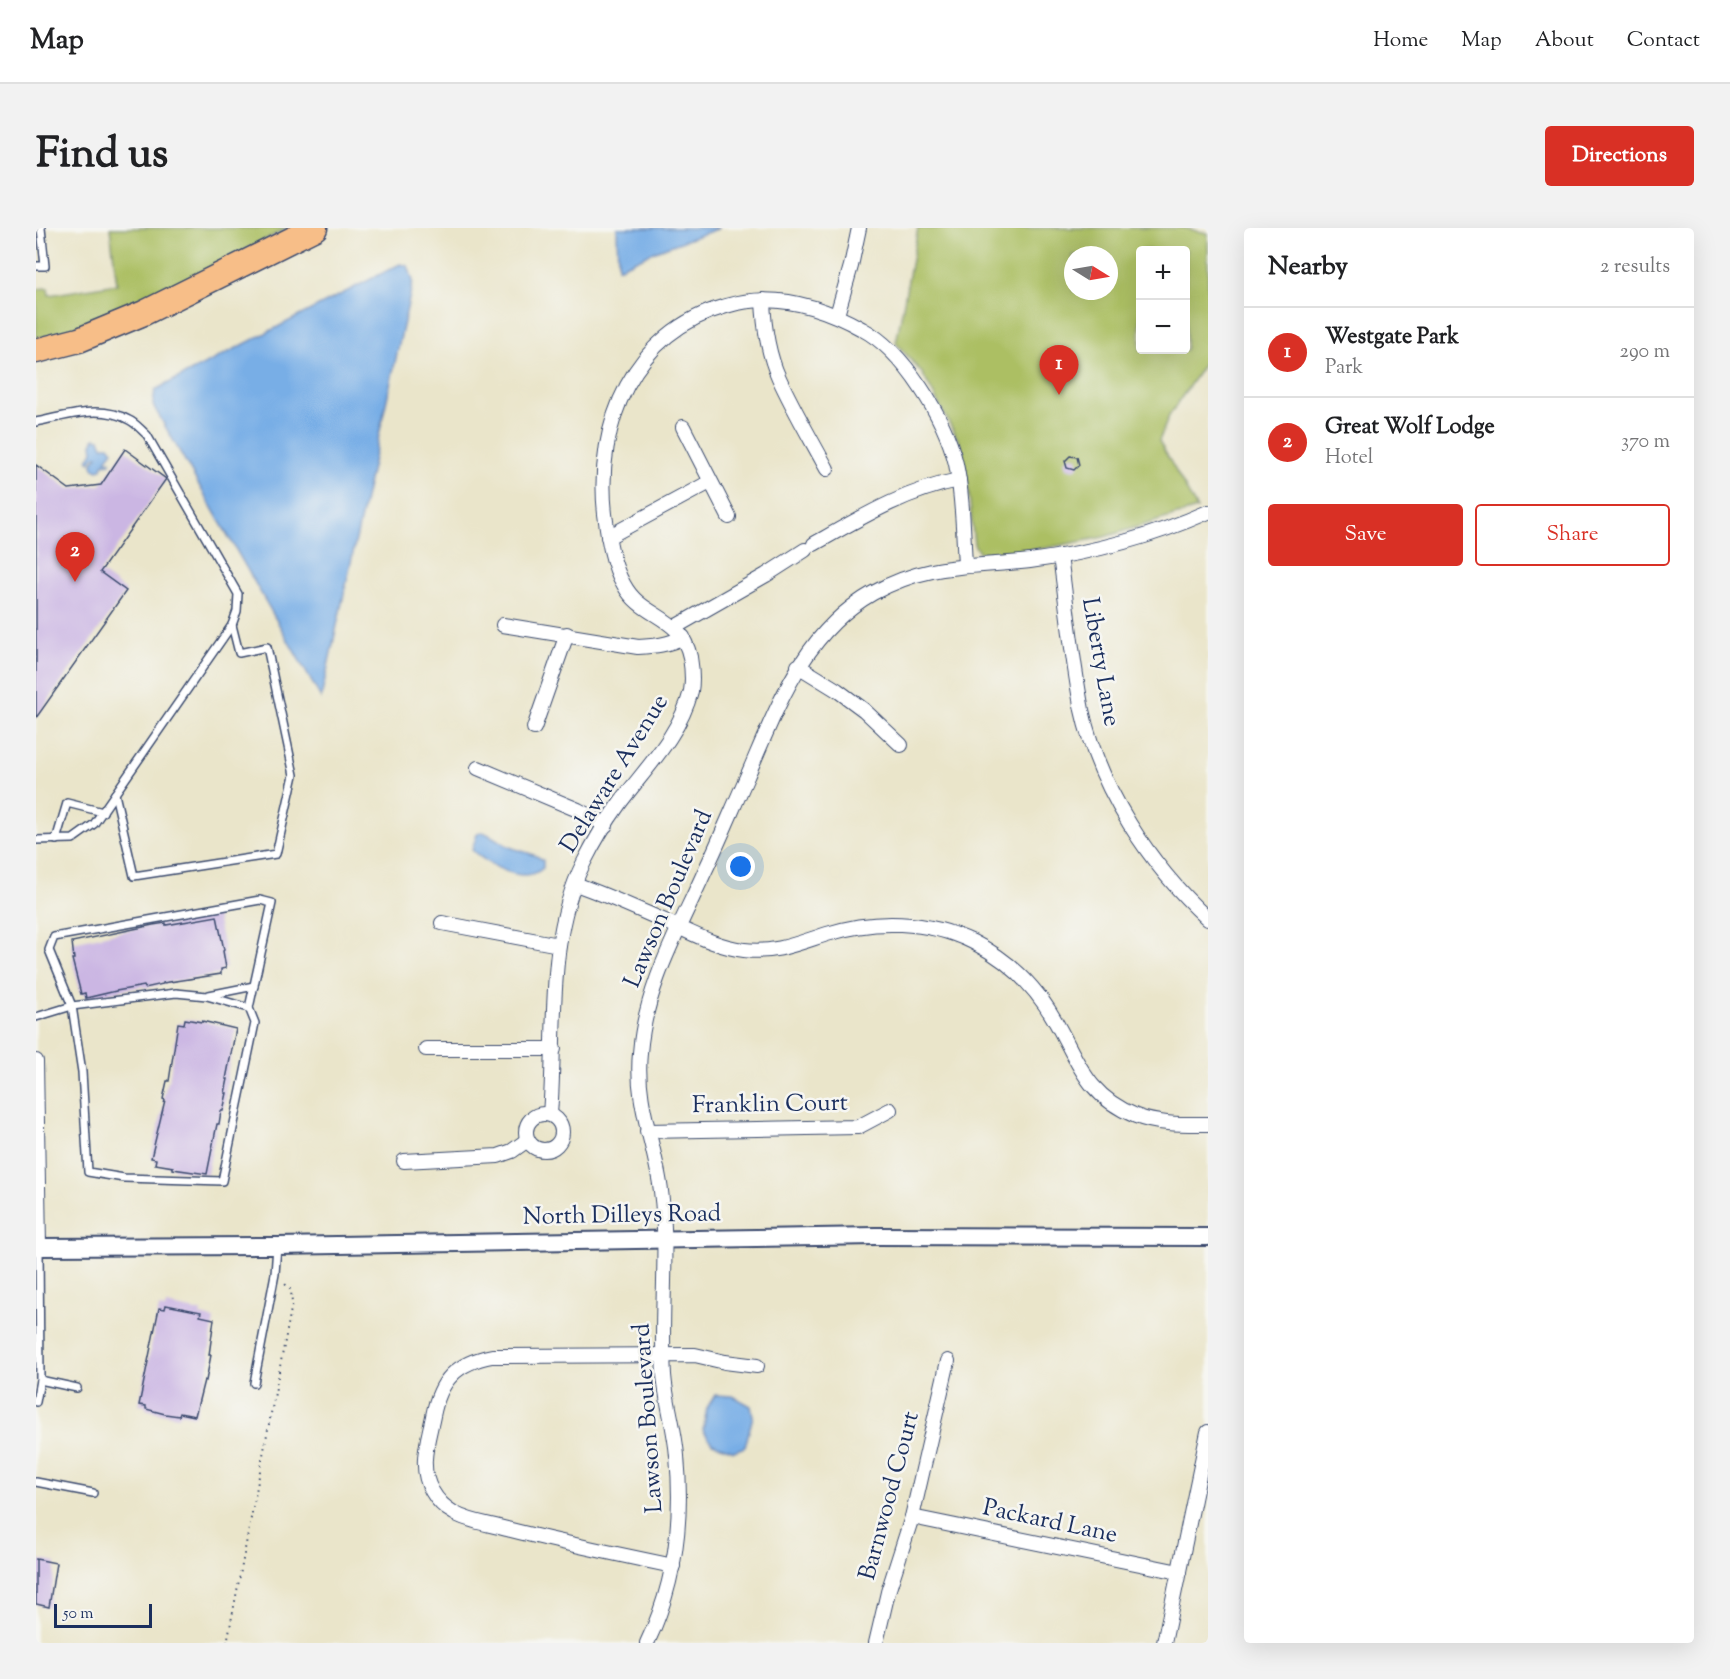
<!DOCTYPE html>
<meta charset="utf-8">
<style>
:root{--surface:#fff;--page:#f2f2f2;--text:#202124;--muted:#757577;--line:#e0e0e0;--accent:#d93025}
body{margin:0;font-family:"Sorts Mill Goudy",serif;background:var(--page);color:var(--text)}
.controls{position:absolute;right:18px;top:18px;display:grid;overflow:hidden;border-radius:6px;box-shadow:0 6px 24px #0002}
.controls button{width:54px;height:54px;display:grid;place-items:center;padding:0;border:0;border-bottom:2px solid var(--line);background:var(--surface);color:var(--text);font:30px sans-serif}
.compass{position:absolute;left:1028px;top:18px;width:54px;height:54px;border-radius:50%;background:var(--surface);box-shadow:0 6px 24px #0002;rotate:101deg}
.scale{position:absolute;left:18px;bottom:15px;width:98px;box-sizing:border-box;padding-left:6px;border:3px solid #1b2f5e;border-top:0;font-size:16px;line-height:21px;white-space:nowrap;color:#1b2f5e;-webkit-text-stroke:4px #f6f6f2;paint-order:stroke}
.you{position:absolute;left:705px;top:639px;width:21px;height:21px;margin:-15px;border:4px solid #fff;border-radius:50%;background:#1a73e8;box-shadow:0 0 0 9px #1a73e833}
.badge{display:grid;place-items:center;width:39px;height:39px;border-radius:50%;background:var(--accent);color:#fff;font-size:20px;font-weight:700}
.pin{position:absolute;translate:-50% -50px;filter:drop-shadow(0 2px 3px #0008)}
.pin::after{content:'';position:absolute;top:32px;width:21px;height:18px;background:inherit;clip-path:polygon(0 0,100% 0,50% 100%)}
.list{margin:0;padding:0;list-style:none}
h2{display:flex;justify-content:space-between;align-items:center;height:78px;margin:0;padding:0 24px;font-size:26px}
h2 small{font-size:20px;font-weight:400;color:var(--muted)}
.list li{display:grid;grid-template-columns:39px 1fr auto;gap:18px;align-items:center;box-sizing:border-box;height:90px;padding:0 24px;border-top:2px solid var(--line)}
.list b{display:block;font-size:22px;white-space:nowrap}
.list p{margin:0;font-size:20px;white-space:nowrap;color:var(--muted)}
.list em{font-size:20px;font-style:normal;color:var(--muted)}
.actions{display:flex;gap:12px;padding:18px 24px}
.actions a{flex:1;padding:14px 0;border:2px solid var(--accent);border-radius:6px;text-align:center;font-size:21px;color:var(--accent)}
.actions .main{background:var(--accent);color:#fff}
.map{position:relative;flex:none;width:1172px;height:1415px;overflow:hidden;border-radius:6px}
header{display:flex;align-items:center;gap:36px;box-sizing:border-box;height:84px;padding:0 30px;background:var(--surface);border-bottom:2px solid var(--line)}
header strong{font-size:28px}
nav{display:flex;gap:33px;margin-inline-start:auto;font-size:21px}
.intro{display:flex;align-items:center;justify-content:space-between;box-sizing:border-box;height:144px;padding:0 36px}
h1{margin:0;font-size:42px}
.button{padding:15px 27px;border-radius:6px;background:var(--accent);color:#fff;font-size:21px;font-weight:700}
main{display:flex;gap:36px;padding:0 36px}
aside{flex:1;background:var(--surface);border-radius:6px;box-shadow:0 6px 24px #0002}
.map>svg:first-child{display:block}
.green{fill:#acbf63;stroke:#647760;stroke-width:1.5;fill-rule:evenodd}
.water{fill:#78aee6;stroke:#4a6ea2;stroke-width:1.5}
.building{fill:#cbb6e3}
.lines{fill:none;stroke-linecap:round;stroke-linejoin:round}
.service-casing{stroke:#3a4a6e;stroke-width:10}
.minor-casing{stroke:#3a4a6e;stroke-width:16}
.tertiary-casing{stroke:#3a4a6e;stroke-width:20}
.motorway-casing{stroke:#3a4a6e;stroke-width:27}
.path{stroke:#3a4a6e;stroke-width:2;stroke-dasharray:1.5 4.5;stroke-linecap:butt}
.service{stroke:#fff;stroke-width:7}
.minor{stroke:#fff;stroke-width:14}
.tertiary{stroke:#fff;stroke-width:16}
.motorway{stroke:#f7be88;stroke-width:24}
.labels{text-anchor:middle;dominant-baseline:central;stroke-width:5;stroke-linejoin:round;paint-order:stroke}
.street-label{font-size:24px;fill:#1b2f5e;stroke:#f6f6f2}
</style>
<header>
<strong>Map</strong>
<nav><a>Home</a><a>Map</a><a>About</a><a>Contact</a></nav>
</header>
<div class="intro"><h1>Find us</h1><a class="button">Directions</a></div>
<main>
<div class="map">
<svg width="1172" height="1415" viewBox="0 0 1172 1415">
<rect width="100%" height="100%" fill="#f6f6f2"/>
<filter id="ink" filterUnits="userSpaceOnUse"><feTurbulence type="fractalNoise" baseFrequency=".0167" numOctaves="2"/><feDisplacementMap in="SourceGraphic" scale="12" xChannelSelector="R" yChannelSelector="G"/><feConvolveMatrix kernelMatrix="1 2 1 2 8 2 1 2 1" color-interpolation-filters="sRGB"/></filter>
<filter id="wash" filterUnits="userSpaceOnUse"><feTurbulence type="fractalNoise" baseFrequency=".008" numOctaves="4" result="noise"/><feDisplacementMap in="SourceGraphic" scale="24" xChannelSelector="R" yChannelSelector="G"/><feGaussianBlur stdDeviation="1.35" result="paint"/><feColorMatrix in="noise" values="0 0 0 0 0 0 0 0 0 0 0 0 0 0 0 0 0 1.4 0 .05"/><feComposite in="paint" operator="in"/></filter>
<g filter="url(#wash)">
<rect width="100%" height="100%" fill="#eae5ca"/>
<g class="green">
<path d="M74,0H252C170,42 90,88 0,111V61L12,60L13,67L81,56Z"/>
<path d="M882,0H1147L1172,5V130L1133,188L1123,213L1161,281L1068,309L1010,320L953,327L942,323L938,316L931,246L925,217L886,145L860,115ZM1104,22H1150V122H1104ZM1037,27H1073V63H1037Z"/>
</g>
<g class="water">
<polygon points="581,0 684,0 622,22 582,40"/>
<polygon points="364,36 372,38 377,53 285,470 117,177 119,162"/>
<polygon points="59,210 64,211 67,218 73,218 77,223 69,233 74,233 74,235 67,236 66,241 62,242 57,240 56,236 62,228 59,228 54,234 52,232 57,223 56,216"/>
<path d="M447,604C457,608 464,614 474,619C485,624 496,624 507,632V640C487,658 452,637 436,622L441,606Z"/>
<polygon points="679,1167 697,1168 715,1178 717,1188 709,1219 698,1223 676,1215 667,1202 671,1180"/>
</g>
<g id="blocks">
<g class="building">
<polygon points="89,221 130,251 64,344 90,363 0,490 0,237 33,261 65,257"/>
<polygon points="1034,228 1041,229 1043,237 1038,242 1031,240 1029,233"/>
<polygon points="181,688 188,722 187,723 190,740 185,741 185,746 127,755 127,756 109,760 108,758 80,763 50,770 49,765 45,766 36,731 38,731 36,714 117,697 130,695 130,697"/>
<polygon points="149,791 166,794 166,793 200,801 190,851 192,851 189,865 191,865 187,883 185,883 183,896 181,896 171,946 137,941 137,939 119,936 120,931 115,930 129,872 127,871 131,853 133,853 142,795 148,796"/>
<polygon points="130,1077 165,1084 164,1088 178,1091 173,1127 175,1127 170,1153 168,1152 159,1188 144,1185 143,1188 129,1186 110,1181 110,1178 103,1177 123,1080 129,1081"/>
<polygon points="0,1331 20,1335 13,1379 0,1376"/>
</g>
</g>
</g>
<g filter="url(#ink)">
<use href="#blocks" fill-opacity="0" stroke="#3a4a6e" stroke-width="1.5"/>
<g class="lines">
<defs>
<g id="service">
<polyline points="0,38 9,38 5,0"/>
<path d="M0,194C29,188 65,176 93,192C100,195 105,202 111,207L202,366L201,383L196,397L58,596L37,611L0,612"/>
<polyline points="79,566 98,648 240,626 258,547 231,419 203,425 196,397"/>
<polyline points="20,612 31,575 67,584"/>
<polygon points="224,672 236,675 213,780 219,795 186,953 88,950 52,944 46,844 36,778 13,722 18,709"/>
<polyline points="173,767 218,758"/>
<polyline points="0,789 36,778 140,765 171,768 213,780"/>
<polyline points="4,1152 41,1160"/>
<polyline points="218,1155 239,1046 241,1018"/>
<polyline points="0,1174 4,1152 3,1019"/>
<polyline points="0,1254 57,1265"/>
</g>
<g id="minor">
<path d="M727,72C728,98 732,126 743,150C757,181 775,211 791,241"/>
<polyline points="801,87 815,38 823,0"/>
<polyline points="647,199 693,289"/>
<polyline points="572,309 674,254"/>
<path d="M778,316C824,290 870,262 923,252"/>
<path d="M1024,328C1031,379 1036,431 1046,482C1063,560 1114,638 1172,691"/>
<path d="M467,397L602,419C618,418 633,417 647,409"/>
<polyline points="639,399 730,347 769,322"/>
<polyline points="762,438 801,462 828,482 865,517"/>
<polyline points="498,500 531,406"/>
<polyline points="442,540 542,582 570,597"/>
<path d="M539,656C571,667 601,681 631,694C656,705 681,719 708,722C738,726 763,715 791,706C838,691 892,692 937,714C971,731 999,758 1018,791C1043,834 1049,867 1100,888C1123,897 1148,896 1172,896"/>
<polyline points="406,695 523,717"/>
<polyline points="390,821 518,821"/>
<polyline points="0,833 3,1019"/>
<circle cx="508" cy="904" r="18"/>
<path d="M514,886C521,803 509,711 548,634C558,614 570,594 583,576C609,541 644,507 655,463C657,451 656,441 654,429C645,386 606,391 588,357C576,337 572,309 569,286C559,196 597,104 690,78C737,64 785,78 826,101C868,123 909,190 920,236C927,269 927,304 929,337"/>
<polyline points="611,903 822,899 854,882"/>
<polyline points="368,933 462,928 476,923 490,913"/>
<polyline points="876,1289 1143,1344"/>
<path d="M637,1338C581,1326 526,1315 471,1301C454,1296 433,1294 418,1285C409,1280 401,1272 396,1263C382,1239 392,1213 397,1188C404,1152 420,1135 456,1128L659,1127L689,1134L721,1138"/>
<path d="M611,1415C639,1357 647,1292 641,1228C639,1201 630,1174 628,1147C624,1086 633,1024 625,963C619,915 599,875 604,825C609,760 642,703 668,645C683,614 696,582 710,551C741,481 766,405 837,365C892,334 935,340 994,333C1054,325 1116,309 1172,284"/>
<polyline points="840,1415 852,1364 876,1289 912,1133"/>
<polyline points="1128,1415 1172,1204"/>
</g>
<polyline id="tertiary" points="0,1019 241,1018 840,1008 1172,1009"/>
<polyline id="motorway" points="0,123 43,112 108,85 279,0"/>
</defs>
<use href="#service" class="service-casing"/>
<use href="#minor" class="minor-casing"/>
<use href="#tertiary" class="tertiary-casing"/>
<use href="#motorway" class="motorway-casing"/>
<polyline class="path" points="191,1415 256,1076 255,1062 248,1055"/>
<use href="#service" class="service"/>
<use href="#minor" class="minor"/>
<use href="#tertiary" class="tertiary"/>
<use href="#motorway" class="motorway"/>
</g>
</g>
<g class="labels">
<g class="street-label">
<text transform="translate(1064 434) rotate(80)">Liberty Lane</text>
<text transform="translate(579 546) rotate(-58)">Delaware Avenue</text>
<text transform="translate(633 671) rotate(-67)">Lawson Boulevard</text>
<text transform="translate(734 877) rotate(-1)">Franklin Court</text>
<text transform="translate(586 988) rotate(-1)">North Dilleys Road</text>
<text transform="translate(613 1190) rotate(-94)">Lawson Boulevard</text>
<text transform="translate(854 1268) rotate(-75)">Barnwood Court</text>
<text transform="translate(1014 1294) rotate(12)">Packard Lane</text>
</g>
</g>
</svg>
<div class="controls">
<button>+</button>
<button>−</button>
</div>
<svg class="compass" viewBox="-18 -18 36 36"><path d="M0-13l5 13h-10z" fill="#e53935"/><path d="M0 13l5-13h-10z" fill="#757577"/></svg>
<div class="scale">50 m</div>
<div class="you"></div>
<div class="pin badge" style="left:1023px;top:167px">1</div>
<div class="pin badge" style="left:39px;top:354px">2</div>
</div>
<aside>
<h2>Nearby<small>2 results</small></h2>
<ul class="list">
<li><span class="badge">1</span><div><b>Westgate Park</b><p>Park</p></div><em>290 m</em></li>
<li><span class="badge">2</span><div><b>Great Wolf Lodge</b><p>Hotel</p></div><em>370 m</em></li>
</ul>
<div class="actions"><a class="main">Save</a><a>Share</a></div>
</aside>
</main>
